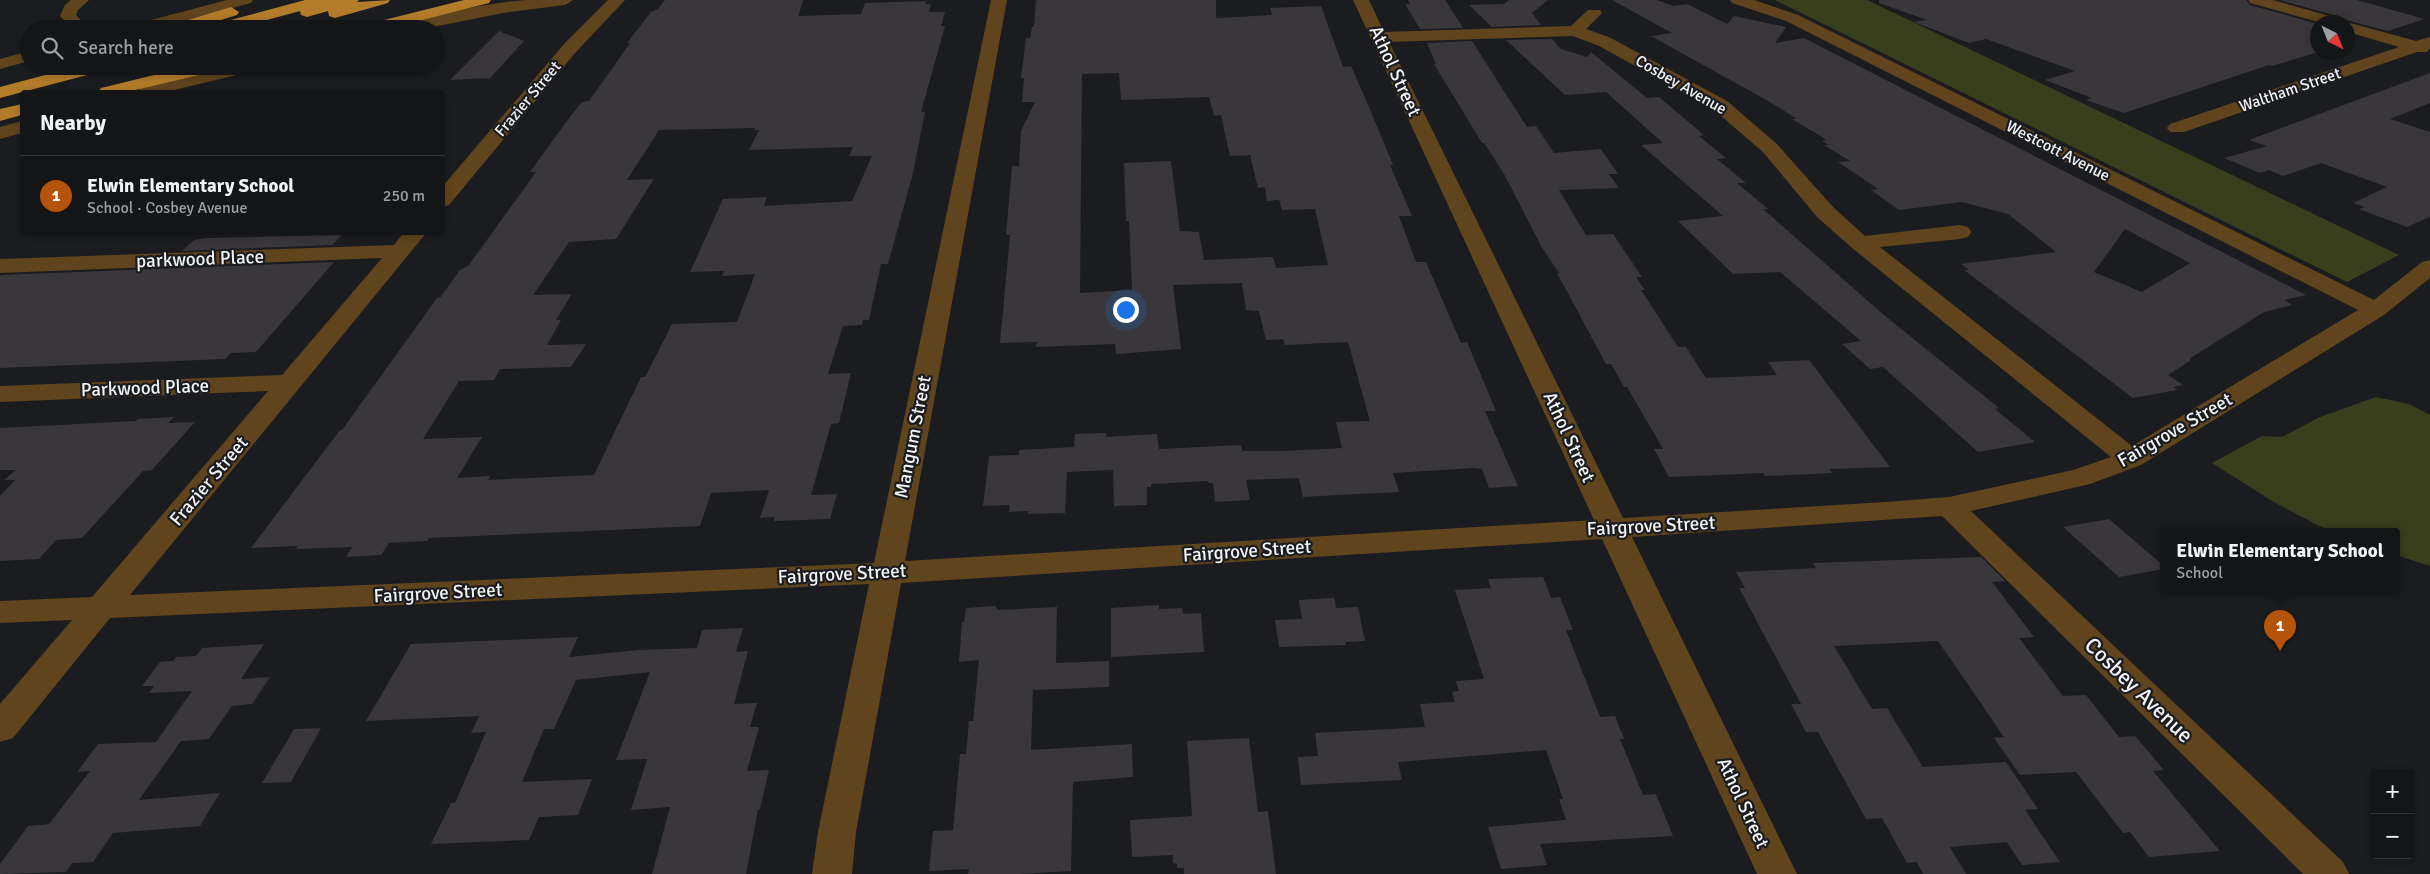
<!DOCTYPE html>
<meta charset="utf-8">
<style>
:root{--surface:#141517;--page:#212224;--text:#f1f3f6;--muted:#9d9fa1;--line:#333436;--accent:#b45309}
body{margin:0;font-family:Signika,sans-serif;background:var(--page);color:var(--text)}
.controls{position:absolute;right:15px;bottom:15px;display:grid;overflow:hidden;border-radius:5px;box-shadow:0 2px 8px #0003}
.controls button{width:45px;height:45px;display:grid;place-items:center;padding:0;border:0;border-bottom:1px solid var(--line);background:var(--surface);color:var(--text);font:25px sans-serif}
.compass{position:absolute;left:2310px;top:15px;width:45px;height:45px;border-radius:50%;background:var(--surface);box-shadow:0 2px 8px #0003;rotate:137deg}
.you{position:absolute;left:1125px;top:309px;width:18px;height:18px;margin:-12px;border:4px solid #fff;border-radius:50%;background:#1a73e8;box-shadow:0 0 0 8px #1a73e833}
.badge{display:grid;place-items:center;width:32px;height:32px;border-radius:50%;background:var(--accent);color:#fff;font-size:16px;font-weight:700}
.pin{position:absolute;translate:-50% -41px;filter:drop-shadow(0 1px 2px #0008)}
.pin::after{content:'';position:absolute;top:26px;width:18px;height:15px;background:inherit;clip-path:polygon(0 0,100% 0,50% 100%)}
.popup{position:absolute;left:2160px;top:528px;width:240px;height:65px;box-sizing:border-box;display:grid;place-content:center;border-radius:5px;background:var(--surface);filter:drop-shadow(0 1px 4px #0005);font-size:16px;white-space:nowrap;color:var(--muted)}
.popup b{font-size:19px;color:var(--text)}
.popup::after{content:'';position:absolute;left:50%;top:100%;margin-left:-10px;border:10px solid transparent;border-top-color:var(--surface)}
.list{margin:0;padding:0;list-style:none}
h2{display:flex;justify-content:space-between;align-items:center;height:65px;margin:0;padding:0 20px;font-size:21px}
h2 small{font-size:16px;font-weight:400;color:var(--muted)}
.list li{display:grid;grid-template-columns:32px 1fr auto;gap:15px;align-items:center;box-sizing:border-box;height:80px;padding:0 20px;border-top:1px solid var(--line)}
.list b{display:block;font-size:19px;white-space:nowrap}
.list p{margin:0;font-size:16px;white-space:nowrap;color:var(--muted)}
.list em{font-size:16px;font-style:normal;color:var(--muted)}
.icon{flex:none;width:28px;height:28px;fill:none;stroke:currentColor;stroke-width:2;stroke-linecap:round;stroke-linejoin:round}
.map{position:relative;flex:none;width:2430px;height:874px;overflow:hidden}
.search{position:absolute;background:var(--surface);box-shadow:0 2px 8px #0003;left:20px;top:20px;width:425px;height:55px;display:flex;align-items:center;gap:12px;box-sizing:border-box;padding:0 18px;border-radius:28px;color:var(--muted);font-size:19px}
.panel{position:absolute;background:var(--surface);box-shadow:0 2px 8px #0003;left:20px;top:90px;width:425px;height:145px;border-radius:5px}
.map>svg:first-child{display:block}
.green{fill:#393f1d}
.building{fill:#3a373a;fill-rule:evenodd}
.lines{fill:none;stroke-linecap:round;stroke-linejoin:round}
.minor{fill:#5f441d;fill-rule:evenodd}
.highway{fill:#b37c2a;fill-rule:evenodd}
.labels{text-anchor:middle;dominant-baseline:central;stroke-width:4.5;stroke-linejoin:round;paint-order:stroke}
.far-street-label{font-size:16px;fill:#f3f4f6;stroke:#1a1c1f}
.street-label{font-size:19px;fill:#f3f4f6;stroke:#1a1c1f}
.near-street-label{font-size:22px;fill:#f3f4f6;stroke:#1a1c1f}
</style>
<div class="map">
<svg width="2430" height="874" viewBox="0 0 2430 874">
<rect width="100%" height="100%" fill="#1a1c1f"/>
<g class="green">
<polygon points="1775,0 1867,0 2399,255 2347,282"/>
<polygon points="2376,397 2409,404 2430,415 2430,566 2396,555 2396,532 2335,532 2319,526 2272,501 2212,463 2262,436 2282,437 2320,417"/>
</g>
<g class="building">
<path d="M665,0H803L798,16L861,14L865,3L926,1L925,4H931L929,12H945L941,26H945L921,112H925L913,173L888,264H881L869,320H863L862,325L843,326L828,374L851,373L839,423L831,424L811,495L837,494L830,519L774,521L775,517L760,518L769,490L711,493L700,526L429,538L427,541L389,543L381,555L346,557L352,547L296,549L298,546L251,548L340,430H342L437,298H440L459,271L469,265L536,172H530L572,114L582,102L589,101L630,43H627L651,12L658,9ZM755,128L754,130H759L749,150L853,147L849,156H872L852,201L764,206L767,197L723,199L690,272L724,271L722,276L755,274L737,322L672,324L645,377H641L594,475L488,480L490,476L457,478L482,437L423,439L459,381L494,380L500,369L571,367L586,344L547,345L561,320H556L572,294L533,295L569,242L616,239L654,179L627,180L659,130Z"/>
<path d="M1036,0H1216V18L1272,15L1270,8L1321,6L1343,67L1351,66L1369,107L1393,165H1390L1412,216H1399L1416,262H1426L1461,343L1467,342L1496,411H1485L1518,486L1489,488L1482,469L1473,468L1393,473L1399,492L1339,495L1303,497L1299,478L1246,480L1250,500L1215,502L1213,483H1208V481L1151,484V487H1147V505L1114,506L1113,470L1067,472L1065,513L1028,514V511L1009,512L1010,505L983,506L989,456L1019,455V450L1074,447L1075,434L1106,433V437L1157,434L1159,449L1241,445L1242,451H1283L1342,448L1336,422L1370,421L1348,342L1285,345L1283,339L1266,340L1259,311L1246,310L1242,283L1173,285L1181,349L1116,354L1115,344L1036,347L1037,342L1000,343L1010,235H1006L1012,166H1019L1021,131L1035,102H1022L1024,78H1021L1026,38H1030L1032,27H1034ZM1119,73L1121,100L1209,97L1214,116L1221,115L1230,156L1250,155L1258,188L1265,187L1267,201L1279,200L1282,210L1315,209L1328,265L1276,268L1273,257L1204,260L1199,232L1180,231L1171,161L1124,163L1126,221H1129L1132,290L1080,293L1082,74Z"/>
<polygon points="1408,0 1445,0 1463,28 1420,29 1405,4 1410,4"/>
<polygon points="1509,0 1548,0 1532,13 1541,25 1492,27 1469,5 1504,4"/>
<path d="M1612,0H1657L1673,6L1687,4L1727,24L1734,16L1786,27L1775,43L1804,38L2306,295L2284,300L2292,305L2264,312L2189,359L2191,360L2168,375L2183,385L2173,387L2177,390L2133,398L1964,270H1969L1961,264L2056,252L2008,214L1962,202L1899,210L1871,190L1878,189L1838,162L1850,161L1824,145H1829L1822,141L1827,140L1792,119H1797L1770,102L1651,36L1672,33ZM2125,229L2190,263L2142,292L2094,272Z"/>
<polygon points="1879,0 2246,0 2250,5 2318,24 2318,52 2272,66 2269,65 2124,113 2086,100 2092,98 2045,80 2075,71 1986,39 1969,43 1914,22 1927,20 1879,3"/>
<polygon points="2280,0 2357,0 2424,19 2388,31 2346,20 2344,22 2341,17"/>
<polygon points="499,31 524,41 490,78 450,80"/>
<polygon points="1552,39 1561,49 1587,57 1591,52 1647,98 1659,97 1704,135 1699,136 1726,158 1717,159 1746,183 1737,183 1768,209 1763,209 1884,315 1999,408 1995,409 2035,442 1978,452 1883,367 1870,369 1842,344 1861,341 1780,272 1733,274 1678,221 1723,216 1641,145 1663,143 1606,92 1565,95 1506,40"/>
<polygon points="1472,41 1527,127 1536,126 1554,153 1601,149 1618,174 1609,174 1619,188 1559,190 1586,235 1613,234 1642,277 1636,277 1645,290 1641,290 1678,347 1686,347 1706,378 1777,375 1768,362 1809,360 1890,467 1830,469 1832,473 1765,476 1763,473 1669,477 1654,449 1663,449 1627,387 1624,387 1611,364 1606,364 1557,273 1559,273 1541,246 1504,174 1484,143 1482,143 1434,64 1436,64 1427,43"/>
<polygon points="2430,73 2430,103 2390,119 2430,132 2430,217 2407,227 2359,209 2365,207 2353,203 2387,187 2321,163 2283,176 2269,170 2260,173 2224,158 2267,146 2249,140"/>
<polygon points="342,235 332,245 182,251 194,240 206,238"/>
<polygon points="334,262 256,352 231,353 225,359 0,368 0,275"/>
<polygon points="174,417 168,423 195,422 152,470 143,471 82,538 56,540 39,559 0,561 0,496 15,480 4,480 16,470 0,470 0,428 136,421 138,419"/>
<polygon points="2109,519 2164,566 2164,569 2119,577 2063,527"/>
<polygon points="1981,557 2005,581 1992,582 2034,637 2019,638 2063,696 2086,695 2119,737 2135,736 2164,770 2153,771 2220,851 2149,857 2130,832 2123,833 2076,772 2020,775 1994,738 2004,737 1938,641 1834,646 1872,709 1887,708 1923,767 2006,762 2038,809 2025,810 2060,862 2022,865 2007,842 1950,847 1966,874 1923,874 1917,862 1907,863 1882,818 1866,819 1818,732 1806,732 1791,704 1801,704 1739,588 1745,588 1736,572 1816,568 1813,563"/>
<polygon points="1543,577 1551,598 1560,597 1573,630 1566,630 1600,717 1615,716 1624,739 1620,739 1643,795 1656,794 1673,836 1540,844 1547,865 1501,869 1488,827 1566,820 1559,799 1563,799 1546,750 1398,762 1402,780 1301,785 1298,757 1318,756 1315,733 1425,727 1420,704 1455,702 1452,692 1459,691 1456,681 1484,679 1455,590 1491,588 1488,579"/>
<polygon points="1334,598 1336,608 1358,607 1365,641 1346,642 1346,645 1279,647 1275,620 1302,619 1299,600"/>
<polygon points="1159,605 1159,609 1182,608 1183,614 1201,613 1204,652 1111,657 1111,608"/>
<polygon points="995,606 998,610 1057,607 1056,663 1109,661 1109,687 1033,690 1031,750 1132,744 1133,777 1073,782 1071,871 1020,874 968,874 969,869 929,871 933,831 953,830 960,754 966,754 969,721 973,721 979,660 959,662 962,622 964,622 966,608"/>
<polygon points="743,628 736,652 748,651 734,704 757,703 750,727 759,727 747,771 769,770 760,809 758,810 746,874 652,874 670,807 631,810 647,759 616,760 650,672 576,680 554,729 544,729 522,782 592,779 578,815 539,817 529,840 431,844 451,803 455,803 486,732 471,733 479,716 366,721 411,644 578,637 569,657 638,650 697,648 702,630"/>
<polygon points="264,644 241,679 270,677 252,704 232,706 209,739 181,741 139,800 220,793 200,826 113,833 93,862 72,863 66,872 0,874 0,864 28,826 49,824 90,771 77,772 98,744 156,742 192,691 149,693 154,686 142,686 160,662 173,661 176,657 196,656 202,648"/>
<polygon points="321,728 291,782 262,783 294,729"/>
<polygon points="1249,738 1258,812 1268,811 1276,874 1184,874 1184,868 1177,868 1177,864 1173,863 1173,855 1132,857 1130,820 1192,816 1187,741"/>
</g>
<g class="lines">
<g class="minor">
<polygon points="71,0 89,0 78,10 76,15 89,29 72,29 60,16 65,5"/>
<polygon points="227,0 253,0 251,3 154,29 126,29 128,26"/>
<path d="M573,0L565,5L503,13L423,29H393L395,26C438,15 483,3 527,0C542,0 558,0 573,0Z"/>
<polygon points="608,0 625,0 576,52 449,205 442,207 442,187 564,44"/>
<path d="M991,0H1007L905,561L1594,520L1353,0H1369L1384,32L1571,26L1588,10H1600L1602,13L1586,29L1611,38L1727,101L1777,144L1833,207L1865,236L1960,225L1968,227L1971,232L1968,237L1960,239L1880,247L2132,446L2358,310L1786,21L1732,3L1730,0H1754L1798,15L2374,300L2422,262L2430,260V278L2384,315L2141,465L2090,484L1971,511L2343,862L2349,874H2303L1942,516L1632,537L1797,874H1757L1602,539L901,583L856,832L852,874H812L818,832L869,584L110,618L13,738L0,742V704L72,620L0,623V601L92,597L268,391L0,402V386L282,375L382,258L0,273V259L394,245L404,232H427L130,595L874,563ZM1573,36L1599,46L1713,109L1763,152L1817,217L1852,248L2111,457L2073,470L1949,497L1886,502L1623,518L1389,42Z"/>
<polygon points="2248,0 2273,0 2340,19 2342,22 2318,22 2250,3"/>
<polygon points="2346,22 2354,24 2416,41 2430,37 2430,48 2427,52 2417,52 2184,132 2170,132 2167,128 2170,124 2399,47 2348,32"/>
<polygon points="29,51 29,61 0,69 0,59"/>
<polygon points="229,66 260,66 257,70 166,92 137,92 140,88"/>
<polygon points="22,121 22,133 0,139 0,127"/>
</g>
<g class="highway">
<polygon points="305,0 359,0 357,2 390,0 388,3 335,18 329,16 328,11 307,17 301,15 300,11 234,29 206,29 208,26"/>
<polygon points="464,0 491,0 489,3 387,29 358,29 360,26"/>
<polygon points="231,7 239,12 237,15 192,29 166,29 168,26"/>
<polygon points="79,66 109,66 106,70 0,98 0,87"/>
<polygon points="191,66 223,66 220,70 127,92 98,92 101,88"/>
<polygon points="22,104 22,115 0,121 0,109"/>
</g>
</g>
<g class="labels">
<g class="far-street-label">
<text transform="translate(1681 85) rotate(30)">Cosbey Avenue</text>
<text transform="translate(2290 90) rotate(-19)">Waltham Street</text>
<text transform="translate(528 99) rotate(-50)">Frazier Street</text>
<text transform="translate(2058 151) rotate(27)">Westcott Avenue</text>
</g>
<g class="street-label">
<text transform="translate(1395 71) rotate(65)">Athol Street</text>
<text transform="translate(200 259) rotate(-2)">parkwood Place</text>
<text transform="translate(145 388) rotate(-2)">Parkwood Place</text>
<text transform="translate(2175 430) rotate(-30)">Fairgrove Street</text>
<text transform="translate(913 437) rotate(-79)">Mangum Street</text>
<text transform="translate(1569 437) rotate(65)">Athol Street</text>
<text transform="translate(209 481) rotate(-50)">Frazier Street</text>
<text transform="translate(1651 526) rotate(-3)">Fairgrove Street</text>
<text transform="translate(1247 551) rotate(-4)">Fairgrove Street</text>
<text transform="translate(842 574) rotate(-3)">Fairgrove Street</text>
<text transform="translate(438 593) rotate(-3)">Fairgrove Street</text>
<text transform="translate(1743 803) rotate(65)">Athol Street</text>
</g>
<g class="near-street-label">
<text transform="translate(2139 690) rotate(44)">Cosbey Avenue</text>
</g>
</g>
</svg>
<div class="controls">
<button>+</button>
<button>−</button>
</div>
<svg class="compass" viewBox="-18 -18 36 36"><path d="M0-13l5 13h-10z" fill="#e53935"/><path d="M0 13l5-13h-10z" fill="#9d9fa1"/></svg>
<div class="you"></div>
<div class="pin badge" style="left:2280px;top:651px">1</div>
<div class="popup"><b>Elwin Elementary School</b>School</div>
<div class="search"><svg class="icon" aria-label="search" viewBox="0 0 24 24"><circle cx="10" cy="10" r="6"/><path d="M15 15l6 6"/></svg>Search here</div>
<section class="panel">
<h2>Nearby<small></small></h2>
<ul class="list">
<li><span class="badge">1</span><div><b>Elwin Elementary School</b><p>School · Cosbey Avenue</p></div><em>250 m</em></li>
</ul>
</section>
</div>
